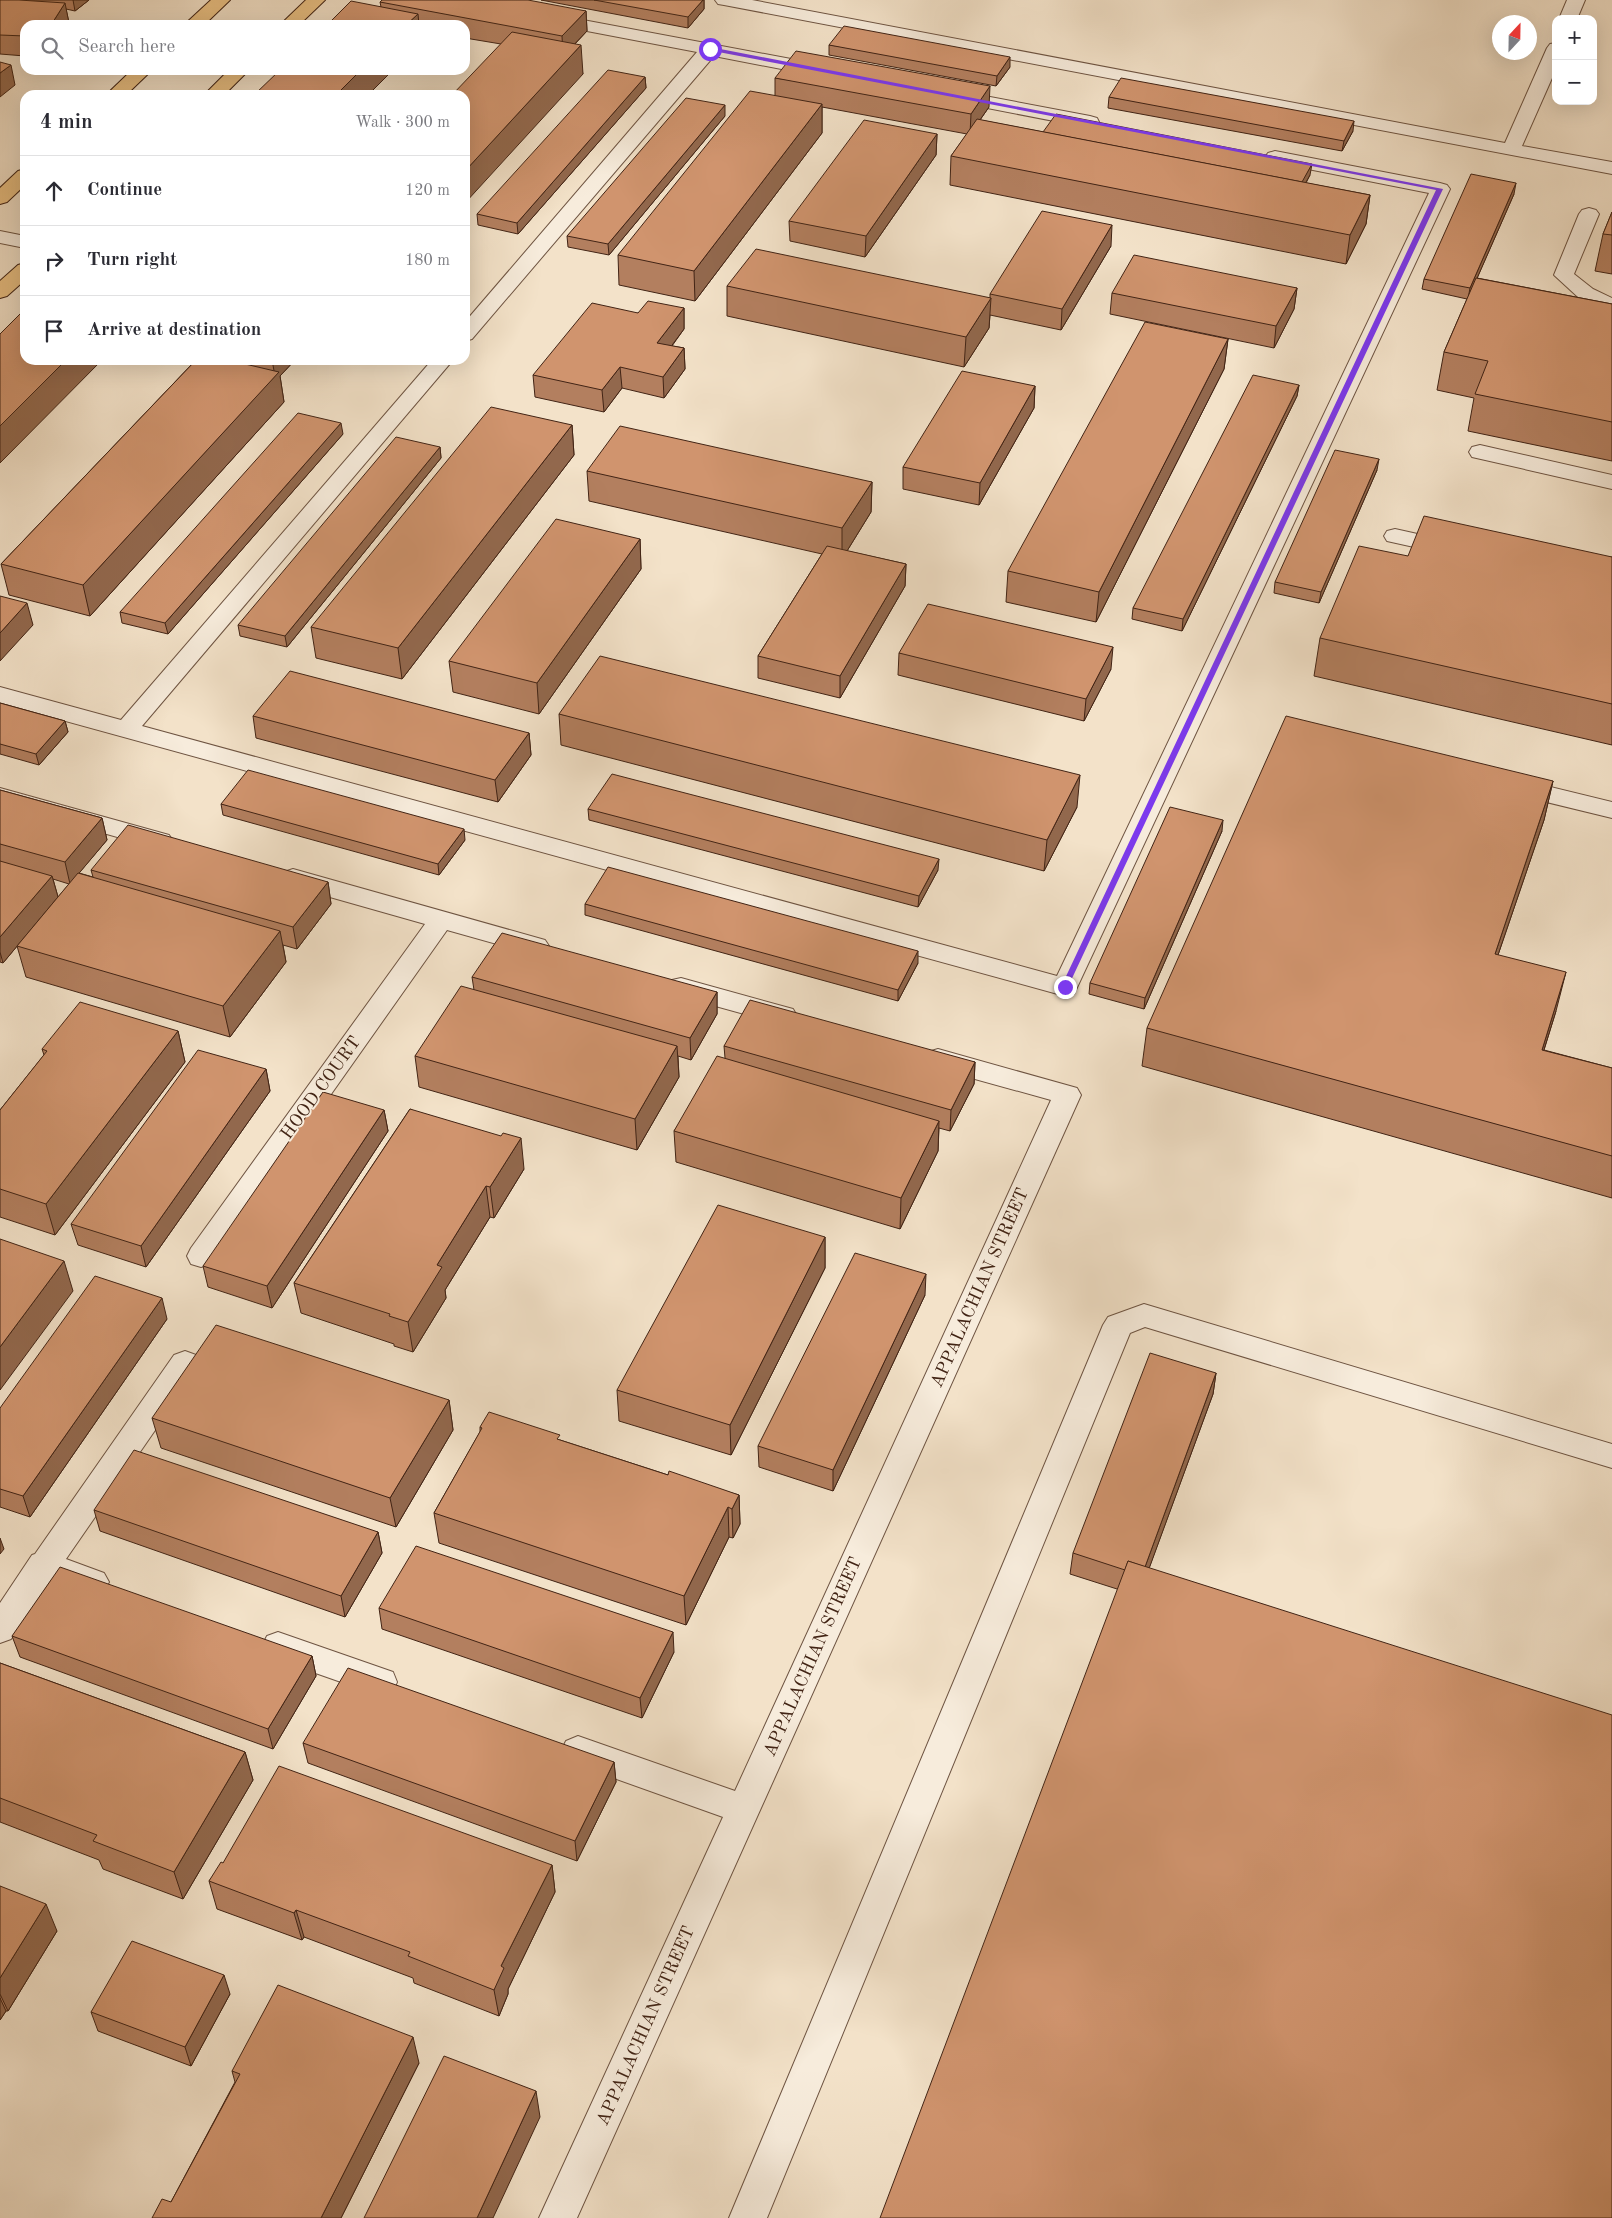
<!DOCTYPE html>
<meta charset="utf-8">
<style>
:root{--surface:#fff;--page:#f7f7f7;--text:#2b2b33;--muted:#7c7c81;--line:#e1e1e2}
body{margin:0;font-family:"Old Standard TT",serif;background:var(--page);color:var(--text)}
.controls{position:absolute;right:15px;top:15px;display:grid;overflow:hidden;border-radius:10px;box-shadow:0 5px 20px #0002}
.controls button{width:45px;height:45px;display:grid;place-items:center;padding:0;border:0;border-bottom:1px solid var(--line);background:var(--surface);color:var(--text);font:25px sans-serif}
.compass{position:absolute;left:1492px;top:15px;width:45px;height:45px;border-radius:50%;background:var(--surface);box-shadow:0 5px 20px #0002;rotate:22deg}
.stop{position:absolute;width:15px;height:15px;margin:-11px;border:4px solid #7c3aed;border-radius:50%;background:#fff}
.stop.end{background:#7c3aed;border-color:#fff;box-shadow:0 1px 5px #0008}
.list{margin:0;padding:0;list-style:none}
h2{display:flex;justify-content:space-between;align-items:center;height:65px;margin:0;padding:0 20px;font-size:21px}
h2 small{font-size:16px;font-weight:400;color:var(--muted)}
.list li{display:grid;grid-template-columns:32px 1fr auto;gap:15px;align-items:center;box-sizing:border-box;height:70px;padding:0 20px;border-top:1px solid var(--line)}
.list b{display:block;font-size:19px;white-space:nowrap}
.list em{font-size:16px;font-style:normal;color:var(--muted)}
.icon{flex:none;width:28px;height:28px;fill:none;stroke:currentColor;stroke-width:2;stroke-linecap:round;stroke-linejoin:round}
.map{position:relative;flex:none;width:1612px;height:2218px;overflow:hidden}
.search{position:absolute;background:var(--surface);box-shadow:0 5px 20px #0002;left:20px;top:20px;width:450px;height:55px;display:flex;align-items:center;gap:12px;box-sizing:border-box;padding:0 18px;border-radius:15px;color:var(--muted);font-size:19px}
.panel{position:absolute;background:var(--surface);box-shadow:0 5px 20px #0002;left:20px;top:90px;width:450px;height:275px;border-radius:15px}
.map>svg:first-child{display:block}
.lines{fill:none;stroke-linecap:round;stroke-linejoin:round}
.minor-casing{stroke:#6e5442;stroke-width:2}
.major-casing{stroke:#422415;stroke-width:2}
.minor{fill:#f7ecdc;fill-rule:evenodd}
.major{fill:#eac184;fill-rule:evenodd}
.wall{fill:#b37f5f;stroke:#422415}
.shaded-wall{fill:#92684d;stroke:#422415}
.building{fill:#d0946e;stroke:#422415}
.route{fill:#7c3aed}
.labels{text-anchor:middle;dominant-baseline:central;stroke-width:4;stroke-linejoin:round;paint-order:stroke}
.street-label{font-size:18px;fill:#422415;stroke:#f7ecdc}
</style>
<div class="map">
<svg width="1612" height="2218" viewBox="0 0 1612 2218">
<rect width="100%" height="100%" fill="#f3e2c9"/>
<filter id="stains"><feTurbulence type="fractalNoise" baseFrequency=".004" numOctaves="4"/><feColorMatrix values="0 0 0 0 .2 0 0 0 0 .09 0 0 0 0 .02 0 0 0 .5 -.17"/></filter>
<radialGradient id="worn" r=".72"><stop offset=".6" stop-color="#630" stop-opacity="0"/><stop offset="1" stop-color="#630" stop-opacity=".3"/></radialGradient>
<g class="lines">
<defs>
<g id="minor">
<polygon points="715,0 752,0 1505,143 1547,48 1550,44 1556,43 1556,69 1522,146 1612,162 1612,174 724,5 718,4"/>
<polygon points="1567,0 1585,0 1577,19 1559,19"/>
<polygon points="551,14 823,65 829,67 832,71 829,75 823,77 714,56 472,339 465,341 465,322 697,52 545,23 542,19 545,15"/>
<polygon points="953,90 1090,116 1097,118 1099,122 1097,126 1090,128 946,100 944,96 946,92"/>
<polygon points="1275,151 1440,183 1447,185 1450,189 1074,994 1065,996 0,703 0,687 121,720 432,360 453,360 142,726 1057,976 1429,193 1268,161 1265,157 1268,153"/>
<polygon points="1589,208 1596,210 1599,214 1574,274 1593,289 1612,298 1612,310 1579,298 1554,275 1579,214 1582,210"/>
<polygon points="0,231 25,236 25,248 0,243"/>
<polygon points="1480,445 1612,475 1612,489 1472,457 1469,452 1472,447"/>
<polygon points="1395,529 1458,543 1461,548 1458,553 1450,555 1387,541 1384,536 1387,531"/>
<polygon points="1514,778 1612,802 1612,818 1505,792 1502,786 1505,780"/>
<polygon points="0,788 169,835 173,841 169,847 160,849 0,804"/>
<polygon points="293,869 545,940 549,946 545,952 536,955 447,930 211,1264 201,1267 191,1264 187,1256 191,1248 425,924 284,884 280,878 284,872"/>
<polygon points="681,978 793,1009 797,1016 793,1023 784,1025 672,994 668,987 672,980"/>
<polygon points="938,1049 1077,1088 1081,1095 577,2218 539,2218 723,1817 566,1761 561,1751 566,1741 578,1736 735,1791 1051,1100 928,1066 924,1059 928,1052"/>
<polygon points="1144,1304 1612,1444 1612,1468 1145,1327 1130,1333 767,2218 729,2218 1103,1325 1108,1317"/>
<polygon points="185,1351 196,1355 200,1363 196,1371 66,1559 104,1573 109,1582 104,1591 93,1595 51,1580 11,1639 0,1643 0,1603 32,1555 35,1554 174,1355"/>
<polygon points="278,1632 393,1672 397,1682 393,1692 381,1696 267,1656 262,1646 267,1636"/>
</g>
<g id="major">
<polygon points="211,0 230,0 204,25 184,25"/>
<polygon points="306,0 325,0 299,25 280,25"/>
<polygon points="132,70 152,70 126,95 106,95"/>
<polygon points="229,70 249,70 224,95 204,95"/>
<polygon points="25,169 25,185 7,202 0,204 0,188 18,171"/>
<polygon points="25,263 25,280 7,296 0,298 0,281 18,265"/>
</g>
</defs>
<use href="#minor" class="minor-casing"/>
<use href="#major" class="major-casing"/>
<use href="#minor" class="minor"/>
<use href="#major" class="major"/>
</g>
<g class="wall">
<polygon points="0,0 89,0 75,11 66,9 69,23 25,25 25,56 0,54"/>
<polygon points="541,0 704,0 704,9 688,28"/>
<polygon points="380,2 586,11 587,31 575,44 583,74 501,44 465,38 465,25 327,25 381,7"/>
<polygon points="829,45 1010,67 996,86 829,55"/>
<polygon points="645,77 646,88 518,234 478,225 477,214"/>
<polygon points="775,78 989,107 980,120 1043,132 1310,175 1306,183 1370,195 1366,224 1346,264 950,185 951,156 967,134 822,107 822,133 695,301 619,285 618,255 775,95"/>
<polygon points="1109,97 1353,131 1342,151 1108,108"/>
<polygon points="725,116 609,255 568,247 567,236"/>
<polygon points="937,134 936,155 865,257 790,241 789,221"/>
<polygon points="1514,194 1477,278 1612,304 1612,461 1468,431 1474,398 1437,390 1444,352 1467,299 1422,289 1424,279"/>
<polygon points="1612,212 1612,274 1595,271 1603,234"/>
<polygon points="1111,246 1061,330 990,315 989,328 964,367 727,316 727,286 990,298 990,294"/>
<polygon points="1297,288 1294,309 1274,348 1110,314 1112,293"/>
<polygon points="684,308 684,329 672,346 684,348 685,369 664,398 622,388 604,412 535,397 533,375 638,313"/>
<polygon points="1228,339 1224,369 1096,622 1006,602 1008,571"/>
<polygon points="186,360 295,360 280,376 284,402 90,616 9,595 1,564 194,362"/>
<polygon points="1299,385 1297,396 1182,631 1132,619 1133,608"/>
<polygon points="1035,386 1034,408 979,505 903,489 903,467"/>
<polygon points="572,425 574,455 402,679 316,658 311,627"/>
<polygon points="343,434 168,634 122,623 120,612"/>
<polygon points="440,447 441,458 287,647 240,636 238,625"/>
<polygon points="1377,470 1319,603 1274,593 1275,582"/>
<polygon points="587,471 872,482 871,512 847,551 906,564 905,586 840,698 758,678 758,656 822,554 589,501"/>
<polygon points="640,539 641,569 539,714 453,692 449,661"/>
<polygon points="1408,556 1612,557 1612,745 1314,676 1320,638"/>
<polygon points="899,653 1111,669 1084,721 898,675"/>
<polygon points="0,703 65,721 68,732 39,765 0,754"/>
<polygon points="559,714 1077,807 1044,871 561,745"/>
<polygon points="253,716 529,733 531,755 498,802 256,738"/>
<polygon points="1553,781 1544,820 1498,955 1556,1011 1544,1050 1612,1068 1612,1198 1142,1066 1147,1028"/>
<polygon points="0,790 102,818 107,840 79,873 93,877 91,870 328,882 331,904 297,949 283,945 286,962 230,1037 26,977 17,946 69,884 53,879 58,897 3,963 0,962"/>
<polygon points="221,804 465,840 439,875 223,815"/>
<polygon points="588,809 938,870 918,907 589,820"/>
<polygon points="1222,831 1144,1009 1089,994 1090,983"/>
<polygon points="585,904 918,963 898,1001 585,915"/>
<polygon points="472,977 717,992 717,1014 691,1060 678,1056 679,1077 637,1150 419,1087 415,1056 474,990"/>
<polygon points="178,1031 185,1062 55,1235 0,1217 0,1110 44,1055 42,1049"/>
<polygon points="724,1046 975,1062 974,1084 950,1131 939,1128 938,1151 900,1229 676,1162 674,1131 725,1058"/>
<polygon points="266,1069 270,1091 146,1267 78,1245 71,1224"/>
<polygon points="410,1109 524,1169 494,1218 490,1217 445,1290 446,1298 413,1352 394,1346 394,1344 301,1313 294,1283"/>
<polygon points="384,1110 388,1131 272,1308 208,1287 203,1266"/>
<polygon points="825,1237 825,1268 731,1455 619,1421 617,1390"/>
<polygon points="925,1295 833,1491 759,1467 758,1446"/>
<polygon points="167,1319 30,1517 0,1507 0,1408"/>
<polygon points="1216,1373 1213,1394 1149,1568 1117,1589 1070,1574 1073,1553"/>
<polygon points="449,1400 453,1430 396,1527 161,1448 152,1418"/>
<polygon points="480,1427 560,1440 668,1475 739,1495 740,1524 733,1538 729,1537 686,1625 439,1543 434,1513 480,1432"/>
<polygon points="94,1510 378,1532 382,1553 345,1617 100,1531"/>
<polygon points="379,1608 674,1652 642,1718 382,1629"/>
<polygon points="12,1636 312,1656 316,1676 273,1749 20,1657"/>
<polygon points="0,1663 245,1752 253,1780 183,1899 103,1869 99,1860 0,1822"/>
<polygon points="303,1743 614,1762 616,1782 577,1861 308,1763"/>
<polygon points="223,1863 552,1865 555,1892 508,1989 508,1994 499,2016 414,1983 413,1978 304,1937 302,1940 217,1909 209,1881"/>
<polygon points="0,1886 57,1931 8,2011 6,2011 0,2020"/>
<polygon points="230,1994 191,2066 98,2031 91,2012"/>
<polygon points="419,2063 341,2218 152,2218 171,2202 235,2082 232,2071"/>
</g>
<g class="shaded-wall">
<polygon points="73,0 89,0 75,11"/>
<polygon points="703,0 704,0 704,9 688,28 688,17"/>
<polygon points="65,3 69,23 68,25 51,25"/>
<polygon points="586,11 587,31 563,56 562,36"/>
<polygon points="418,14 419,25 406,25"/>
<polygon points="581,45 583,74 465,203 465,171"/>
<polygon points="1010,57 1010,67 996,86 997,76"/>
<polygon points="11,65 15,85 0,97 0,73"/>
<polygon points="361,70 393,70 368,95 336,95"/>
<polygon points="645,77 646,88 518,234 517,223"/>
<polygon points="990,86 989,107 970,134 971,114"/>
<polygon points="822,104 822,133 695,301 694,271"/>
<polygon points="725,105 725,116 609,255 608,244"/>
<polygon points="1354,121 1353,131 1342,151 1344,141"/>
<polygon points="937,134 936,155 865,257 866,236"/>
<polygon points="1312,164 1310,175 1298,196 1299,186"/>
<polygon points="1516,183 1514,194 1468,299 1470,288"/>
<polygon points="1370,195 1366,224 1346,264 1350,235"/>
<polygon points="1112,225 1111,246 1061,330 1062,309"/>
<polygon points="1297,288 1294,309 1274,348 1276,326"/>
<polygon points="991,298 989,328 964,367 966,337"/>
<polygon points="684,308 684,329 658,364 657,343"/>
<polygon points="1228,339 1224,369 1096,622 1099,592"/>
<polygon points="684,348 685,369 664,398 663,377"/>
<polygon points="66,360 102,360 0,463 0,426"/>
<polygon points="272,360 295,360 280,376 284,402 90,616 83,585 275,376"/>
<polygon points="620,367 622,388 604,412 602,390"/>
<polygon points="1299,385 1297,396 1182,631 1183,619"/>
<polygon points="1035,386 1034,408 979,505 980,483"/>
<polygon points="341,423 343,434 168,634 165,623"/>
<polygon points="572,425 574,455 402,679 398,648"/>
<polygon points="440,447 441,458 287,647 285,636"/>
<polygon points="1379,459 1377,470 1319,603 1321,592"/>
<polygon points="872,482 871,512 842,559 842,528"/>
<polygon points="640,539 641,569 539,714 537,683"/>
<polygon points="906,564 905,586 840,698 840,676"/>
<polygon points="27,603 33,625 0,661 0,633"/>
<polygon points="1113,647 1111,669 1084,721 1086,699"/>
<polygon points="65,721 68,732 39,765 36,754"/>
<polygon points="529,733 531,755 498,802 495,780"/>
<polygon points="1080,775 1077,807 1044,871 1047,840"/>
<polygon points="1553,781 1544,820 1485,993 1495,954"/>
<polygon points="102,818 107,840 70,884 65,862"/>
<polygon points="1223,820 1222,831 1144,1009 1145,998"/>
<polygon points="464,829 465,840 439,875 438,864"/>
<polygon points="939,859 938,870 918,907 919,896"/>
<polygon points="52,876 58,897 3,963 0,952 0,937"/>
<polygon points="328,882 331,904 297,949 293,927"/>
<polygon points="280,931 286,962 230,1037 223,1006"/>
<polygon points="918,951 918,963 898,1001 898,990"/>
<polygon points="1566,972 1556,1011 1532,1088 1542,1050"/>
<polygon points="717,992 717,1014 691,1060 690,1038"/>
<polygon points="178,1031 185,1062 55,1235 46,1204"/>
<polygon points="677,1046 679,1077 637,1150 635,1119"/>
<polygon points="975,1062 974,1084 950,1131 951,1110"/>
<polygon points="266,1069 270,1091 146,1267 141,1246"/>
<polygon points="384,1110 388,1131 272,1308 267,1286"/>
<polygon points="939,1121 938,1151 900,1229 901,1198"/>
<polygon points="521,1138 524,1169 494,1218 490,1187"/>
<polygon points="486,1186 490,1217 445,1290 446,1298 413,1352 408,1322 437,1265"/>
<polygon points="825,1237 825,1268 731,1455 730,1425"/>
<polygon points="64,1261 73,1291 0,1390 0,1347"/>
<polygon points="926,1274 925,1295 833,1491 833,1470"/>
<polygon points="162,1298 167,1319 30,1517 23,1496"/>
<polygon points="1216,1373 1213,1394 1139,1596 1142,1575"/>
<polygon points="449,1400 453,1430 396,1527 390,1498"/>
<polygon points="739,1495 740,1524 733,1538 732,1509"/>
<polygon points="728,1507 729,1537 686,1625 684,1596"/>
<polygon points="378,1532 382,1553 345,1617 341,1596"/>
<polygon points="0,1538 4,1549 0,1554"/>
<polygon points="673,1632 674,1652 642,1718 640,1698"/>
<polygon points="312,1656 316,1676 273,1749 268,1729"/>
<polygon points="245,1752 253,1780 183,1899 174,1872"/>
<polygon points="614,1762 616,1782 577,1861 575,1841"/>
<polygon points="552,1865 555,1892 508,1989 508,1994 499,2016 494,1990 501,1966"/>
<polygon points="46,1904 57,1931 8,2011 0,1994 0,1978"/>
<polygon points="296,1910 304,1937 302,1940 294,1913"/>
<polygon points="224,1975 230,1994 191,2066 185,2047"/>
<polygon points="0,1998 6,2011 0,2020"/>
<polygon points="413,2037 419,2063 341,2218 321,2218"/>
<polygon points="536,2091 540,2117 493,2218 477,2218"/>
</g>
<g class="building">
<polygon points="0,0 19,0 65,3 51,25 25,25 25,36 0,35"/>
<polygon points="382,0 528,0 586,11 562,36 380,2"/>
<polygon points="594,0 703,0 688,17"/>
<polygon points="351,1 418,14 406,25 327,25"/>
<polygon points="844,26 1010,57 997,76 829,45"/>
<polygon points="512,32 581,45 465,171 465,95 452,95"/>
<polygon points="796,51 990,86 971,114 775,78"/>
<polygon points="0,62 11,65 0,73"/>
<polygon points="280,70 361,70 336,95 254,95"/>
<polygon points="608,70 645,77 517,223 477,214"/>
<polygon points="1121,78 1354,121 1344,141 1109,97"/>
<polygon points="750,91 822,104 694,271 618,255"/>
<polygon points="686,98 725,105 608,244 567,236"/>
<polygon points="1056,114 1312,164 1302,182 1043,132"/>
<polygon points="977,119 1370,195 1350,235 951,156"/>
<polygon points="864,120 937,134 866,236 789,221"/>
<polygon points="1471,174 1516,183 1470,288 1424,279"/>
<polygon points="1042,211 1112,225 1062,309 990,294"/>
<polygon points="1612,212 1612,235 1603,234"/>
<polygon points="756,249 991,298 966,337 727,286"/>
<polygon points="1134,255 1297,288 1276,326 1112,293"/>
<polygon points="1476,278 1612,304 1612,422 1475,394 1488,361 1444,352"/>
<polygon points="648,301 684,308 657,343 684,348 663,377 620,367 602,390 533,375 592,303 638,313"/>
<polygon points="21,313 25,314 25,360 66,360 0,426 0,334"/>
<polygon points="1145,322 1228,339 1099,592 1008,571"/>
<polygon points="196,360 228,360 279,372 83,585 1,564"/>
<polygon points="962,371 1035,386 980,483 903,467"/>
<polygon points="1253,375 1299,385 1183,619 1133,608"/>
<polygon points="491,407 572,425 398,648 311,627"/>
<polygon points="298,413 341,423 165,623 120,612"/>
<polygon points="620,426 872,482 842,528 587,471"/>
<polygon points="396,437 440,447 285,636 238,625"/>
<polygon points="1335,450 1379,459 1321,592 1275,582"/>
<polygon points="1424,516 1612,557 1612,704 1320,638 1359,546 1408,556"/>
<polygon points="556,519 640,539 537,683 449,661"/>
<polygon points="827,546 906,564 840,676 758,656"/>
<polygon points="0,596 27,603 0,633"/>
<polygon points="928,604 1113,647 1086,699 899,653"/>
<polygon points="600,656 1080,775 1047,840 559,714"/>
<polygon points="290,671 529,733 495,780 253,716"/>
<polygon points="0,703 65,721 36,754 0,744"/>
<polygon points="1286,716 1553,781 1495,954 1566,972 1542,1050 1612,1068 1612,1156 1147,1028"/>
<polygon points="248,770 464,829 438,864 221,804"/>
<polygon points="612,774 939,859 919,896 588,809"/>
<polygon points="0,790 102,818 65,862 0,844"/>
<polygon points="1170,807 1223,820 1145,998 1090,983"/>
<polygon points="128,825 328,882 293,927 91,870"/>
<polygon points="0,861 52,876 0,937"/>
<polygon points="608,867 918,951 898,990 585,904"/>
<polygon points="78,873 280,931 223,1006 17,946"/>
<polygon points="502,933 717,992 690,1038 472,977"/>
<polygon points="461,986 677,1046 635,1119 415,1056"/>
<polygon points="750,1000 975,1062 951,1110 724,1046"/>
<polygon points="80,1002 178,1031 46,1204 0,1189 0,1110 47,1051 42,1049"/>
<polygon points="198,1050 266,1069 141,1246 71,1224"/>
<polygon points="717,1056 939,1121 901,1198 674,1131"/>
<polygon points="323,1092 384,1110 267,1286 203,1266"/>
<polygon points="410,1109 501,1136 503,1133 521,1138 490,1187 486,1186 437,1265 442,1267 408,1322 389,1316 390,1314 294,1283"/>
<polygon points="718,1205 825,1237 730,1425 617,1390"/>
<polygon points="0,1239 64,1261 0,1347"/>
<polygon points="855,1253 926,1274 833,1470 758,1446"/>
<polygon points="95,1276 162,1298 23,1496 0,1489 0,1408"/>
<polygon points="216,1325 449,1400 390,1498 152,1418"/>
<polygon points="1150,1353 1216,1373 1145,1567 1128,1561 1125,1570 1073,1553"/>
<polygon points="489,1412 560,1435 557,1439 668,1475 669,1471 739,1495 732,1509 728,1507 684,1596 434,1513 482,1428 480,1427"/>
<polygon points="134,1450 378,1532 341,1596 94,1510"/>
<polygon points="416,1546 673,1632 640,1698 379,1608"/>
<polygon points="1128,1561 1612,1715 1612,2218 880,2218"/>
<polygon points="60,1567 312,1656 268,1729 12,1636"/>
<polygon points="0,1663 245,1752 174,1872 93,1841 97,1835 0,1798"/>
<polygon points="348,1668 614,1762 575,1841 303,1743"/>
<polygon points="279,1766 552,1865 501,1966 504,1968 494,1990 408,1956 410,1952 296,1910 294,1913 209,1881 221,1862 223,1863"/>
<polygon points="0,1886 46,1904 0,1978"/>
<polygon points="132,1941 224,1975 185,2047 91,2012"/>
<polygon points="278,1985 413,2037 321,2218 152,2218 162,2199 171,2202 240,2074 232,2071"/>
<polygon points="444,2056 536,2091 477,2218 364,2218"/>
</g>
<polygon class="route" points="710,47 1443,189 1067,989 1061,987 1436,190 708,50"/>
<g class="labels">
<g class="street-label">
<text transform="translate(321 1088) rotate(-54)">HOOD COURT</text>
<text transform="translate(980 1288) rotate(-66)">APPALACHIAN STREET</text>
<text transform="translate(813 1657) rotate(-66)">APPALACHIAN STREET</text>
<text transform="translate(646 2026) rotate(-66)">APPALACHIAN STREET</text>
</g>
</g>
<rect width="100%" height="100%" filter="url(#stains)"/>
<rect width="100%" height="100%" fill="url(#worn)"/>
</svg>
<div class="controls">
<button>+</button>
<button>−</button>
</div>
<svg class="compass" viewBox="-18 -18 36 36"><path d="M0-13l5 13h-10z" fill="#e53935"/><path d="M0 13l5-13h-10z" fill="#7c7c81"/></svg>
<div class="stop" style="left:710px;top:49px"></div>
<div class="stop end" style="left:1065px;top:987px"></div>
<div class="search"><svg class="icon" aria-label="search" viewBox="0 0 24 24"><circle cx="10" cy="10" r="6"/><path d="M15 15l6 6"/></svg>Search here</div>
<section class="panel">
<h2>4 min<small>Walk · 300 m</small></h2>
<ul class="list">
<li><svg class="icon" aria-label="ahead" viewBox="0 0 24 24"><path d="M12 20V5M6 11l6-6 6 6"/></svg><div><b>Continue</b></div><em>120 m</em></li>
<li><svg class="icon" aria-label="right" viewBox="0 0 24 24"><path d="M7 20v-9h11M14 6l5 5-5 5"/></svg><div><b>Turn right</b></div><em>180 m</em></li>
<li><svg class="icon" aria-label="arrive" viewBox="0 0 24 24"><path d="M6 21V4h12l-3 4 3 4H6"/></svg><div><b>Arrive at destination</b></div></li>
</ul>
</section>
</div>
